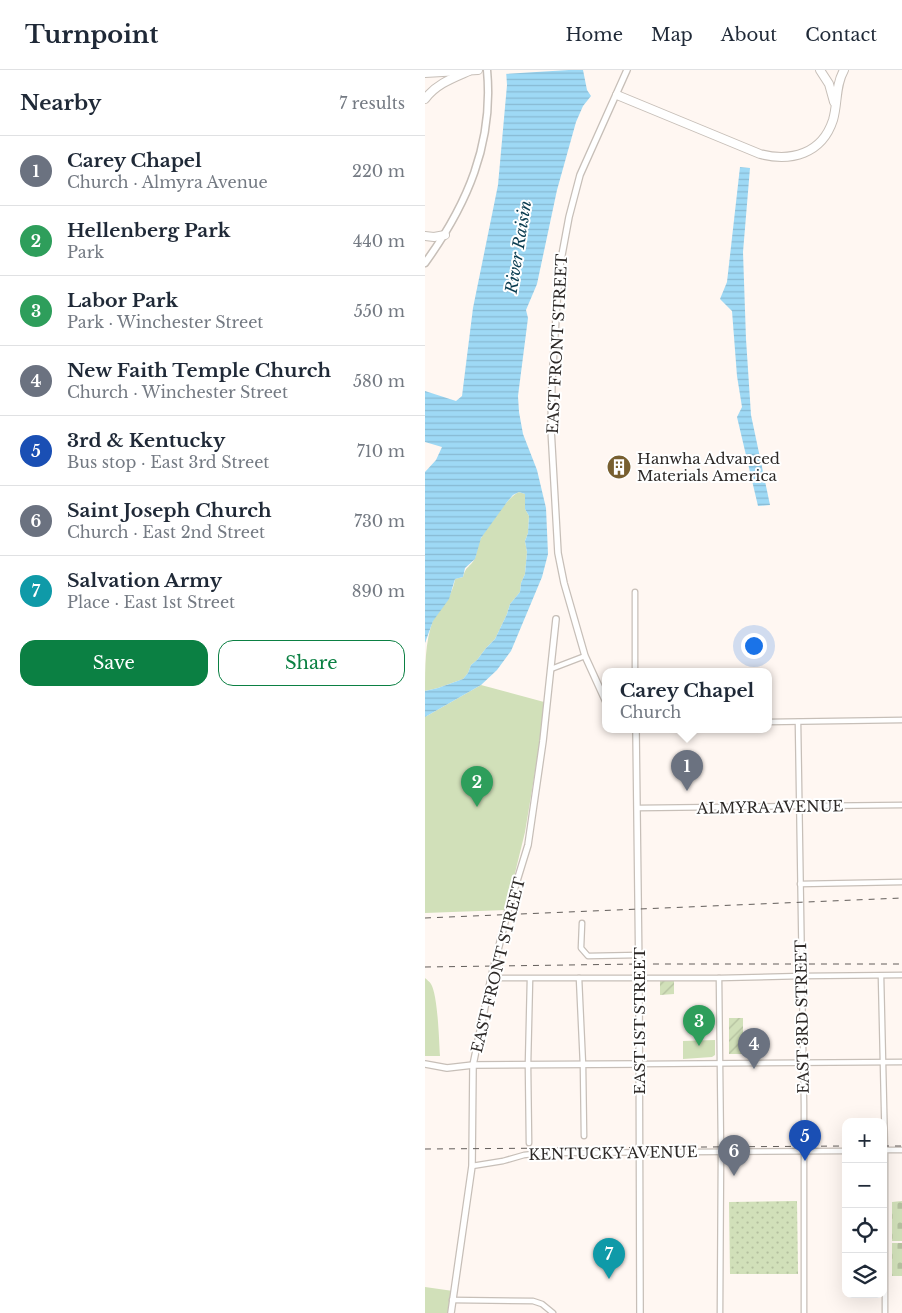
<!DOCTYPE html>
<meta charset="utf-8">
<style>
:root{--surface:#fff;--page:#f6f6f7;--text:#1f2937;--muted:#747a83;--line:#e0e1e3;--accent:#0b8043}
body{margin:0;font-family:"Libre Baskerville",serif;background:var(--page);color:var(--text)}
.controls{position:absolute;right:15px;bottom:15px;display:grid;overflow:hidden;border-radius:10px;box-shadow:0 5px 20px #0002}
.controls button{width:45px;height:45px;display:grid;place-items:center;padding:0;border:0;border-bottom:1px solid var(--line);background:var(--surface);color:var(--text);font:25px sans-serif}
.you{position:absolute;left:328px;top:575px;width:18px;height:18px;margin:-12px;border:4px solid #fff;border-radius:50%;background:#1a73e8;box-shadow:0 0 0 8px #1a73e833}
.badge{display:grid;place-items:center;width:32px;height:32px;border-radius:50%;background:var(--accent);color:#fff;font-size:16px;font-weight:700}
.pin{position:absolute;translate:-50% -41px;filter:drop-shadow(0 1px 2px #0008)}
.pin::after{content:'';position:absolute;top:26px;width:18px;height:15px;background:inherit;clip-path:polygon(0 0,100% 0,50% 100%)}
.popup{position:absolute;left:177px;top:598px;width:170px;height:65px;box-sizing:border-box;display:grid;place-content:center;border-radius:10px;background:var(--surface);filter:drop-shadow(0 1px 4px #0005);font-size:16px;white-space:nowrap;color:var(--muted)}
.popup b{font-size:19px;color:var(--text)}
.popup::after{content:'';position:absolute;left:50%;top:100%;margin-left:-10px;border:10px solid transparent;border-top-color:var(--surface)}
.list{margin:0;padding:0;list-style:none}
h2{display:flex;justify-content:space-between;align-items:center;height:65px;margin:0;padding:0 20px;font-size:21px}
h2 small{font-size:16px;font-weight:400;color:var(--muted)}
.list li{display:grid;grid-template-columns:32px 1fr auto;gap:15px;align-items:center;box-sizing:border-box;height:70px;padding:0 20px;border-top:1px solid var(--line)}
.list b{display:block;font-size:19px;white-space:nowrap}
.list p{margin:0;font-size:16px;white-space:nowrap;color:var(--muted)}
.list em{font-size:16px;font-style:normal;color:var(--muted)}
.actions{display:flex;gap:10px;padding:15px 20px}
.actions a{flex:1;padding:11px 0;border:1px solid var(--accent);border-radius:15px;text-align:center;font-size:18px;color:var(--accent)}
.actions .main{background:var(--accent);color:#fff}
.icon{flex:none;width:28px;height:28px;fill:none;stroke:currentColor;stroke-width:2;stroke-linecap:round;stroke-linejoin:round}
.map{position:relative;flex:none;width:477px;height:1243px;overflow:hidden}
header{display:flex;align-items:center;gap:30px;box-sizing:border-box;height:70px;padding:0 25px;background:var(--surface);border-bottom:1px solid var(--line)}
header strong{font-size:24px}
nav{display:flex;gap:28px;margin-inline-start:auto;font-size:18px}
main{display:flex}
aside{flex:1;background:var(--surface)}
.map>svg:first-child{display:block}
.grass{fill:url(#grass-dots)}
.cemetery{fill:url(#cemetery-stones)}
.park{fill:#d1e0b9}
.garden{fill:url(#garden-furrows)}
.water{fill:url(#water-rules)}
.pier{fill:#fff7f2}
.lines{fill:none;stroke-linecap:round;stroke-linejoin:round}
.minor-casing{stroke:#c7bfb8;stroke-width:7}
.tertiary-casing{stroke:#c7bfb8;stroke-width:8}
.secondary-casing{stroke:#c7bfb8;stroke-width:9}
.motorway-casing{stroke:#c7bfb8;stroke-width:10}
.minor{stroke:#fff;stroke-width:4.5}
.tertiary{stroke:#fff;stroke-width:5.5}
.secondary{stroke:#fff;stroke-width:6}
.motorway{stroke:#fff;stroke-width:8}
.rail{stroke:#625d5a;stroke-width:1;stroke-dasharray:6 6;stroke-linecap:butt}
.labels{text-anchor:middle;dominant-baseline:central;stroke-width:4;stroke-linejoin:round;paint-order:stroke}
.street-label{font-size:15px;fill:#2d2927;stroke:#fff}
.poi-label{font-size:15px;fill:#2d2927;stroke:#fff;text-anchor:start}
.water-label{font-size:16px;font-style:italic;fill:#0a3c50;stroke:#fff}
</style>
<header>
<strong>Turnpoint</strong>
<nav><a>Home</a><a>Map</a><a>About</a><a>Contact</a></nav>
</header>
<main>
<aside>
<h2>Nearby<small>7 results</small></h2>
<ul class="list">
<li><span class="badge" style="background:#6b7280">1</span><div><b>Carey Chapel</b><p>Church · Almyra Avenue</p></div><em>220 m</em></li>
<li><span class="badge" style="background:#2e9e5b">2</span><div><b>Hellenberg Park</b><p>Park</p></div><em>440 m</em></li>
<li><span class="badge" style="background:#2e9e5b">3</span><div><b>Labor Park</b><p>Park · Winchester Street</p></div><em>550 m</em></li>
<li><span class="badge" style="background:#6b7280">4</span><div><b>New Faith Temple Church</b><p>Church · Winchester Street</p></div><em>580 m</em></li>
<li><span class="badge" style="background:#1a4fb4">5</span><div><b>3rd &amp; Kentucky</b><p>Bus stop · East 3rd Street</p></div><em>710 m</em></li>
<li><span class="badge" style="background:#6b7280">6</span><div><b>Saint Joseph Church</b><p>Church · East 2nd Street</p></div><em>730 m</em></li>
<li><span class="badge" style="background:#0f9aa8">7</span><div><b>Salvation Army</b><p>Place · East 1st Street</p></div><em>890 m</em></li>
</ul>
<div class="actions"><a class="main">Save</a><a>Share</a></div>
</aside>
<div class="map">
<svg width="477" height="1243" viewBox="0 0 477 1243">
<defs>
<pattern id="grass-dots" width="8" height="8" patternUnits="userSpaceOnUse" patternTransform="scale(1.25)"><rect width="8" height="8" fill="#d1e0b9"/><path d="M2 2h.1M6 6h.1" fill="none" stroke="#b4c09f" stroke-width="1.8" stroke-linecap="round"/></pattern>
<pattern id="cemetery-stones" width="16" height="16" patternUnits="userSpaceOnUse" patternTransform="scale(1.25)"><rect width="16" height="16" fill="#d1e0b9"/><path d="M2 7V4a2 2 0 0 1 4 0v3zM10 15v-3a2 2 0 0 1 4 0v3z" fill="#b4c09f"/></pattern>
<pattern id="garden-furrows" width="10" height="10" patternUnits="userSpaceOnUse" patternTransform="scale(1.25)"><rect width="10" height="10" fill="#d1e0b9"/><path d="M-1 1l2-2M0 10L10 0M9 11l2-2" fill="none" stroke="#b4c09f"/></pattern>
<pattern id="water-rules" width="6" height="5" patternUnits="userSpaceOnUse" patternTransform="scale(1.25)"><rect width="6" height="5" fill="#9ed9f5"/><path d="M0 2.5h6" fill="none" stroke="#88bad2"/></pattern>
</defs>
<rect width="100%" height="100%" fill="#fff7f2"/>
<polygon class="grass" points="372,1131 373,1204 305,1204 304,1132"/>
<g class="cemetery">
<polygon points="477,1131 477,1171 467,1171 467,1132"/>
<rect x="467" y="1173" width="10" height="33"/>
</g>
<g class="park">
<path d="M94,422L100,424V439L104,446L103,463L100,471L102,482L100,504L96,513L95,522L85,534L82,544L70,569L61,578L52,590L46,595L43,603L38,609L13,618L0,621C0,597 0,572 8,550C16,535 27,528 30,509L38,507C41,495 46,497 50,488C52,483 52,476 55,470C61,459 83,426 94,422Z"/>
<polygon points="56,615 119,632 115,672 100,762 81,840 0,843 0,647"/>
<path d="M0,908C1,909 5,912 6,914C13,926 14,971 15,986H0Z"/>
<polygon points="290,970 290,985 287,987 258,989 258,971"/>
<polygon points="0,1217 28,1221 26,1243 0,1243"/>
</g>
<g class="garden">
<polygon points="235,911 249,911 249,924 235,925"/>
<rect x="304" y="948" width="14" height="36"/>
</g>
<g class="water">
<polygon points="81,0 158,0 162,20 166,26 158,36 151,52 132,120 112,214 101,240 103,248 93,326 94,342 98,364 112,400 121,438 123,484 117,507 86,581 72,600 56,615 0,647 0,621 13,618 38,609 43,603 46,595 52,590 61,578 70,569 82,544 85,534 95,522 96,513 100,504 102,482 100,471 103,463 104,446 100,439 100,424 94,422 88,425 82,432 56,468 50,489 40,498 38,507 30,509 24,529 8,551 0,573 0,402 11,390 17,377 0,372 0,321 31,331 37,326 48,238 73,115 82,15"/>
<polygon points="315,97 325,98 318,182 321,269 326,345 345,435 333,436 312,347 317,337 312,306 307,241 295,229 302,212"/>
</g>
<polygon class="pier" points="79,0 144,0 79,4"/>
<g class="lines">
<defs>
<g id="minor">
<polyline points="210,522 210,602"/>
<polyline points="126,599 160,586"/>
<polyline points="343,652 477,650"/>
<polyline points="373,652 379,1035 379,1243"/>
<polyline points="213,738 477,735"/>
<polyline points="375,814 477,812"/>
<polyline points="157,853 156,878 163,886 214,885"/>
<polyline points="456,906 460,1080 460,1243"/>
<polyline points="66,908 294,908 377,906 477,905"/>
<polyline points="154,908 158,995 159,1066"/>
<polyline points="294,908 296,1081 295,1243"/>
<polyline points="214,994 477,992"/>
<polyline points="104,1073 103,995 105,909"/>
<polyline points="458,1080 477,1080"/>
<polyline points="47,1096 78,1091 99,1085 118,1083 421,1081"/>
<polyline points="27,1230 108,1231 117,1234 128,1243"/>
</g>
<g id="tertiary">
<polyline points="181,632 160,586 139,513 133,483 126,359 127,311 134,201 144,147 155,105 202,0"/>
<polyline points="211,660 214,908 215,1243"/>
<polyline points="0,994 22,998 48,995 214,994"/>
<polyline points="26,1243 47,1096 48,995 66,908 83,840 103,775 118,671 131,549"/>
</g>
<path id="secondary" d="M0,193C42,135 69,73 62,0"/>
<g id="motorway">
<polyline points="395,0 404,14 409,32"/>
<polyline points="0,3 53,0"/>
<path d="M192,25L335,84C366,92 397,84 408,50C413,33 410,16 419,0"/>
<path d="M0,29C11,14 28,8 44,1"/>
<polyline points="0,166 9,167 20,165"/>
</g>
</defs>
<use href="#minor" class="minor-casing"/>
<use href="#tertiary" class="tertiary-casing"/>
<use href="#secondary" class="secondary-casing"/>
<use href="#motorway" class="motorway-casing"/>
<use href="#minor" class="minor"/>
<use href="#tertiary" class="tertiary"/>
<use href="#secondary" class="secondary"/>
<use href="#motorway" class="motorway"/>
<g class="rail">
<polyline points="0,848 477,828"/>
<polyline points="0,897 214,894 477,894"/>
<polyline points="458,1076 477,1076"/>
<polyline points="0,1079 421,1076"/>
</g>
</g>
<defs>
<symbol id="building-disc" viewBox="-11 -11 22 22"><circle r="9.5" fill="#785f30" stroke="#fff"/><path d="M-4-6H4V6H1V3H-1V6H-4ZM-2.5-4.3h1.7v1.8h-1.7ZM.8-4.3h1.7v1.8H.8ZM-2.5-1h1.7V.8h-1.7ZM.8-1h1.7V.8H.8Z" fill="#fff"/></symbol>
</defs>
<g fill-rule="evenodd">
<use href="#building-disc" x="180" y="383" width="28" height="28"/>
</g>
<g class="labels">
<g class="street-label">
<text transform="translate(132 274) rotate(-87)">EAST FRONT STREET</text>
<text transform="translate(345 737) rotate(-1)">ALMYRA AVENUE</text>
<text transform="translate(73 895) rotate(-76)">EAST FRONT STREET</text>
<text transform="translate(377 947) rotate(-91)">EAST 3RD STREET</text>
<text transform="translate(214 951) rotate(-90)">EAST 1ST STREET</text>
<text transform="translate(188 1083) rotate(-1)">KENTUCKY AVENUE</text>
</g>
<g class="poi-label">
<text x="212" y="388">Hanwha Advanced<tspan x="212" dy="17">Materials America</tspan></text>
</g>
<g class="water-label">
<text transform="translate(93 177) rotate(-81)">River Raisin</text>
</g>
</g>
</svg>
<div class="controls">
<button>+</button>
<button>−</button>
<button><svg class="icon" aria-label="locate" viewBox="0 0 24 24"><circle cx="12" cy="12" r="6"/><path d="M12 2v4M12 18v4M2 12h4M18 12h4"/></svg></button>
<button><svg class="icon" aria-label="layers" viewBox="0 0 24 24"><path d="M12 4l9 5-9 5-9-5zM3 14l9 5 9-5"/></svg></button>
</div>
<div class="you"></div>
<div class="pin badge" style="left:262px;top:721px;background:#6b7280">1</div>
<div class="popup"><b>Carey Chapel</b>Church</div>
<div class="pin badge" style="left:52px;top:737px;background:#2e9e5b">2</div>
<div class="pin badge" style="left:274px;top:976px;background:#2e9e5b">3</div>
<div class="pin badge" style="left:329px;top:999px;background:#6b7280">4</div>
<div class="pin badge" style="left:380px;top:1091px;background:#1a4fb4">5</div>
<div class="pin badge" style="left:309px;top:1106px;background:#6b7280">6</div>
<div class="pin badge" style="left:184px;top:1209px;background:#0f9aa8">7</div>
</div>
</main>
